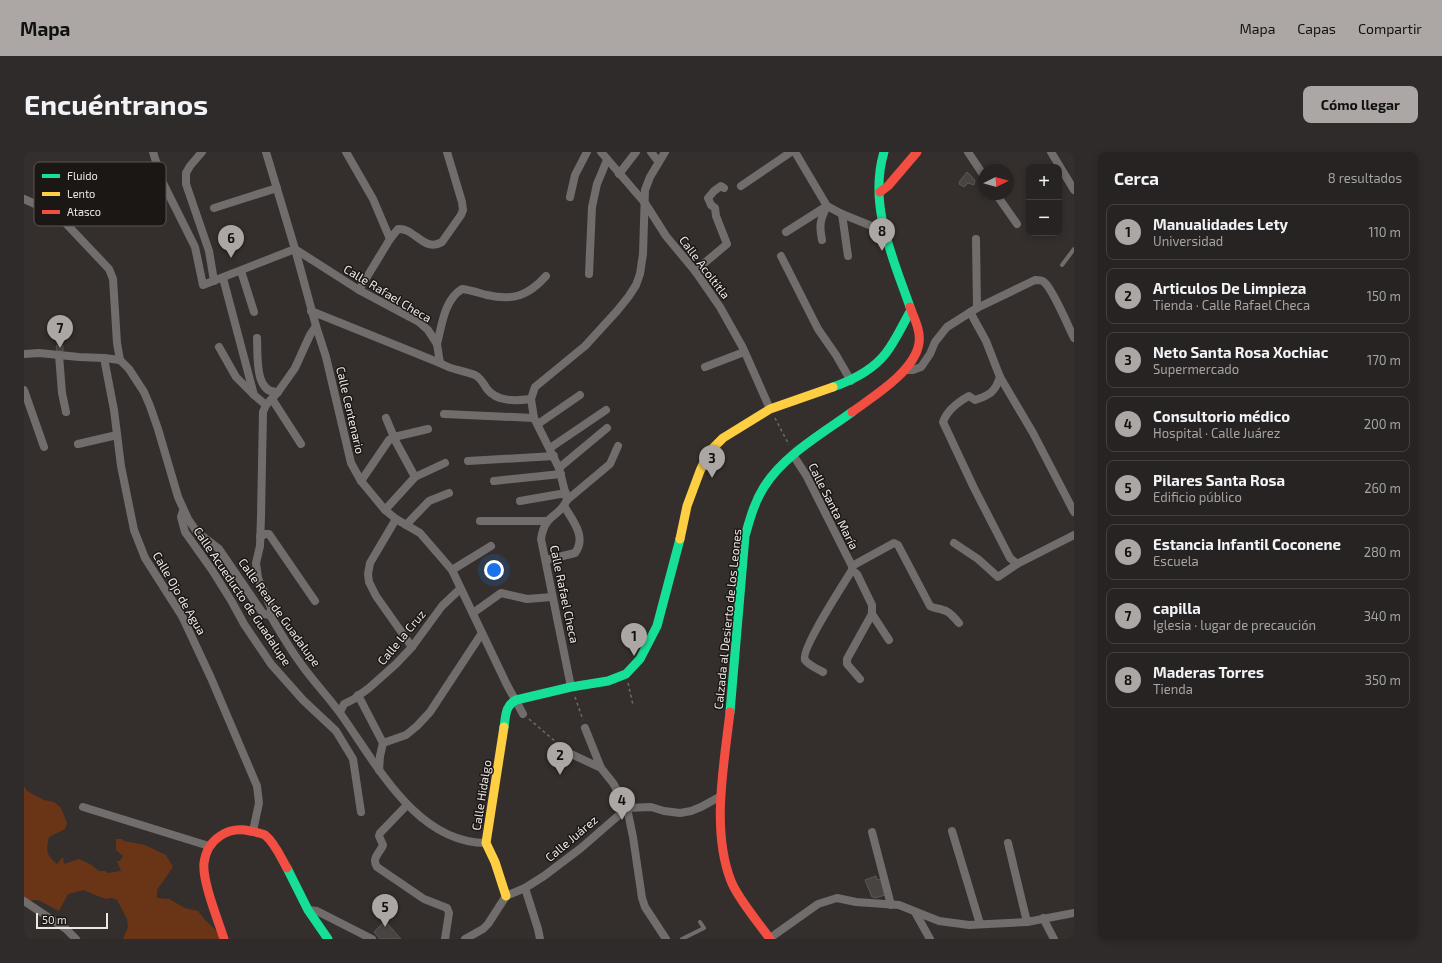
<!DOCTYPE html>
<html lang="es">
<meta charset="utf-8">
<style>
:root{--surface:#272322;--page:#2f2b2a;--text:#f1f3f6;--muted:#a4a4a5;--line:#434040;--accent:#aca7a4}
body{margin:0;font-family:"Exo 2",sans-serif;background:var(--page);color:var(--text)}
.controls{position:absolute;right:12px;top:12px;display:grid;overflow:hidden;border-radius:8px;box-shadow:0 2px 6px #0003}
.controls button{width:36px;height:36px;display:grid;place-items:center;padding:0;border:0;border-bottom:1px solid var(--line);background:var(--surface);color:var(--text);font:20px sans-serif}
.compass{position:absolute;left:954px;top:12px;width:36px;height:36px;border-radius:50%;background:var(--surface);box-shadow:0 2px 6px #0003;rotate:85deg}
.scale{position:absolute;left:12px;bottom:10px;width:72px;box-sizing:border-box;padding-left:4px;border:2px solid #ede7e4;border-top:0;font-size:11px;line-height:14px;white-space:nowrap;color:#ede7e4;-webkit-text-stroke:3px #1b1715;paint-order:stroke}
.you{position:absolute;left:470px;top:418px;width:14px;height:14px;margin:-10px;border:3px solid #fff;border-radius:50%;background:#1a73e8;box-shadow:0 0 0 6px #1a73e833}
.badge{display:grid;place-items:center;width:26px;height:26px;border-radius:50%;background:var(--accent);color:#111;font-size:13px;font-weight:700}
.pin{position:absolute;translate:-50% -33px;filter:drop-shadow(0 1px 2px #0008)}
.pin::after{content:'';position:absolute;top:21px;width:14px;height:12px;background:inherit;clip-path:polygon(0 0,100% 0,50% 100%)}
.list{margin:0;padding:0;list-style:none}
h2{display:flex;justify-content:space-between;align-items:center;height:52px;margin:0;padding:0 16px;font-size:17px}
h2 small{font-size:13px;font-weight:400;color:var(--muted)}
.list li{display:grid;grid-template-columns:26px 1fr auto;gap:12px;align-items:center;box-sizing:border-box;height:56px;margin:0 8px 8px;padding:0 8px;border:1px solid var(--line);border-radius:8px}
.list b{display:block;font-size:15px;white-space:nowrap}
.list p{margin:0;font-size:13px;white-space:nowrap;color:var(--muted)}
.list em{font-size:13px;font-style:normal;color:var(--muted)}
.map{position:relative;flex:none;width:1050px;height:787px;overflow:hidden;border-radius:8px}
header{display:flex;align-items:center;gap:24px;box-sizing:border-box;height:56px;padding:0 20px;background:var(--accent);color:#111}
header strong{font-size:19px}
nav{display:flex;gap:22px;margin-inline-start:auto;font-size:14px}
.intro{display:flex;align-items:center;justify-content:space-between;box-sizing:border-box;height:96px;padding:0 24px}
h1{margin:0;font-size:28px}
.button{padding:10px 18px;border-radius:8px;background:var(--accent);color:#111;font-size:14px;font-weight:700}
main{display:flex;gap:24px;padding:0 24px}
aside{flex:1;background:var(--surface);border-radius:8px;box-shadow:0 2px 6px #0003}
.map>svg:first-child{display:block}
.green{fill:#693516}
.building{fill:#474442;stroke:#5c5856}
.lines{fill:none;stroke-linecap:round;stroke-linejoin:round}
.path{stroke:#6d6b69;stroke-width:1.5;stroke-dasharray:3 3;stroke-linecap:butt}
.lane{stroke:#706d6c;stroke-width:4}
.street{stroke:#706d6c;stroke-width:8}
.fast{stroke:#16e098;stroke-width:9}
.slow{stroke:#ffcf43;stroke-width:9}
.jam{stroke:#f24e42;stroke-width:9}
.labels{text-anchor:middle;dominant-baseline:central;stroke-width:3;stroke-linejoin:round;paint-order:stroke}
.street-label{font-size:12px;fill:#ede7e4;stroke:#1b1715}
.key{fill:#1b1715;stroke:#5a5553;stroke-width:1}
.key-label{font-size:11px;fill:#ede7e4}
</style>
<header>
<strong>Mapa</strong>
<nav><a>Mapa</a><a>Capas</a><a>Compartir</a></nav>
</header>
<div class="intro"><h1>Encuéntranos</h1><a class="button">Cómo llegar</a></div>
<main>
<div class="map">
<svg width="1050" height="787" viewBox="0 0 1050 787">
<rect width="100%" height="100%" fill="#342f2d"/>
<path class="green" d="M0,634L3,639L20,648L30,650L37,656L43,671L41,677L25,685C22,699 22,703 33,712L39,705L40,712L55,707L66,712L75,719H81L84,721L97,719L93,709H96L99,704L92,698V687H98L100,689L121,693L142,703L149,715L133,738V746L145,747L161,756L174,759L181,768L201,787H99L104,775L103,767L93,748L88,746L82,747L71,743L60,738L44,742L35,759L14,748L0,749Z"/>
<g class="building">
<polygon points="943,20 951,28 950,33 944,31 940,35 935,32 936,30 935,30"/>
<polygon points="36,192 39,194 39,199 33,199 32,194"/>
<polygon points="852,724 853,728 857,727 861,743 851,746 850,745 848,745 841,728"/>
<polygon points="361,769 377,787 356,787 350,780"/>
</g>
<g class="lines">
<g class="path">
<polyline points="751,266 765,293"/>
<polyline points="604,531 609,553"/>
<polyline points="551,545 559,568"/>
<polyline points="505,567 539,596"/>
</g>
<g class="lane">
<polyline points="1038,113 1050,97"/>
<polyline points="658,787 680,776 676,770"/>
</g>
<g class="street">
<polyline points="129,0 138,29 171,95 179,133 271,97 335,138 395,170 404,178 413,192 416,211"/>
<polyline points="178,0 166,14 162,21 162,32 185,99 190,129"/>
<polyline points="242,0 271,97 292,174 302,205 327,311 337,329 361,358 372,367 396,381 428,418 483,533 499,562"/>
<polyline points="322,0 349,47 366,87"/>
<polyline points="577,0 621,51 642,84 671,119 696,155 719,196 746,257"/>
<polyline points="627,0 634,9"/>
<polyline points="771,0 803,54 818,62 860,79"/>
<polyline points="944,0 960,24"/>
<polyline points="1027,0 1050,38"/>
<polyline points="595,22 612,0"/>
<polyline points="717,34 767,0"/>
<polyline points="972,42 993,72"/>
<polyline points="546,45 551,23 563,0"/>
<polyline points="0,47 33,62 85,117 89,127 93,191 96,208"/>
<polyline points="190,56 253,36"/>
<polyline points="818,62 824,104"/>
<path d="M762,80L803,54C796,68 795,73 798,88"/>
<polyline points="757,104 794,177 812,203 827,229"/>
<polyline points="217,119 230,160"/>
<polyline points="671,119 703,92 692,64 691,56 687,53 684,46 690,39 697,34 700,36"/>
<polyline points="565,122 568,55 573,32 583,8"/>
<polyline points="199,126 230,243 242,253"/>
<path d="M335,138L366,87L374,77C390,75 400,101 418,90L437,63L439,58L438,50L423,0"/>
<path d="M953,156L1011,128C1014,128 1018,128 1020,130C1029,137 1044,174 1050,186"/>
<path d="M287,159L416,211C427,218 439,218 451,223C457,226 459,231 463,237C473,250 492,249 507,247"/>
<polyline points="946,160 962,189 976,225 1009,281 1050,360"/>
<path d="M233,186C234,202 230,242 254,240"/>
<path d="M413,192C418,173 420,148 438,137C447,138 455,141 463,143C489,149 504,144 522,124"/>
<polyline points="195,195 212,225 230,243"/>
<path d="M0,202L15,201L55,205L80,206L96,208L105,217L120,240L126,254L134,277L154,345L164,367L173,380L195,397L238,460L240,462L246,463C255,478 264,494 275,509C287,527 303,543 316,561C352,611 392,691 462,691"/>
<polyline points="35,203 38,241 42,260"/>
<polyline points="80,206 90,258 97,314 110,378 121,406 158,464 187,526 233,634 235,651 229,679"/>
<polyline points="681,215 720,200"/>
<polyline points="881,218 889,218 897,215 906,202 911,190 923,175 953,156 952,87"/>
<path d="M976,225C971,240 966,243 951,248L945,244C934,250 923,259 919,270L950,336L986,406L993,412"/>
<polyline points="0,238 20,295"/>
<polyline points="248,247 277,292"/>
<polyline points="420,262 510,266"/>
<polyline points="362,266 372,290 391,325"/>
<polyline points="514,272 556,243"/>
<polyline points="54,292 93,283"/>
<polyline points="526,296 582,258"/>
<polyline points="769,303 782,323 828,414 828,418 833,422 848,453 848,462 823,507 823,512 836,527"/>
<polyline points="444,309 530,304"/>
<polyline points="535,316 583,276"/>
<polyline points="337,329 365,288 370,285 404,277"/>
<polyline points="470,329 537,322"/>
<polyline points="543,348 586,312 594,294"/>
<polyline points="496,349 542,341"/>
<polyline points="361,358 391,325 421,311"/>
<polyline points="159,359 157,365 161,380 188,418 208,450 220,472 247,512 279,548 312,579 329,607 337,660"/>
<polyline points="372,367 346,411 344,422 345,430 352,444 388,495"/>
<polyline points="456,369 523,369"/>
<polyline points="382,373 405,349 425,341"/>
<polyline points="236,385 241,382 245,382 291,449"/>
<polyline points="930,391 954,407 974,425 993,412 1050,383"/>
<path d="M522,408L551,401C563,385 549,369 540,354"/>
<path d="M828,414L870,391L874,393L906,454C911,457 914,456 919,458C926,459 931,467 935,471"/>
<polyline points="428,418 467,394"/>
<polyline points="449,461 477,441 503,447 528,445"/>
<polyline points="848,462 865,488"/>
<polyline points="246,463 247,456 234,426 232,411 236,394 237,364 239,260 242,253 254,240 271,216 286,183 292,174"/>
<path d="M799,520C794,517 784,513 781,508C776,498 821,430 828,418"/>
<path d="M547,535L517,387C521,361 535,366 543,348L535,316L510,266L507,247L511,235L561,194L593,159L605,144L612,133L616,122L619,102L621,38L626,25L641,0"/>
<polyline points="334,543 359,591 356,604 355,618"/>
<polyline points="316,560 320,552 330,547 345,536 372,512 388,495 418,454 436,437"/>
<polyline points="561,576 577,616 589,631 603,656 609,685 618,746 621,755 642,787"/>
<polyline points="359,591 382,583 393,574 406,560 458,481"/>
<polyline points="545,601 577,616"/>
<path d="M383,653L356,681L355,684L359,693C356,701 347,706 353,715L400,747L423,756L425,761L421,787"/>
<polyline points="59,655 185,694"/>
<polyline points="928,679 956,772"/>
<polyline points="848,680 867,753"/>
<polyline points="984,691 1003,770"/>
<polyline points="501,736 514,777 516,787"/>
<polyline points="0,749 42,777 52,787"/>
<polyline points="284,758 293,759 348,787"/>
<polyline points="891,760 906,787"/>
<polyline points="1019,766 1030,787"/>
<polyline points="746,786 794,752 813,746 832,750 875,753 915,769 945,773 1003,770 1050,761"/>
<polyline points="441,787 459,777 464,772 482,744 501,736 520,724 557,696 603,656 627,655 640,659 656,661 667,659 677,655 697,644"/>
</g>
<g class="fast">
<path d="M860,0C844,53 869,106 886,155"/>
<path d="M809,235C829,228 849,218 862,201C872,188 879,172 887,158"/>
<path d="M706,560L721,384C726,367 730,351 740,335C760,303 798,282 828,260"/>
<path d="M480,575C482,563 481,554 492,548L547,535L584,529L602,522L616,507L633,474L656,387"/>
<polyline points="263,716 284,758 304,787"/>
</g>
<g class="slow">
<polyline points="656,387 663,354 676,319 682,306 689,296 699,286 746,257 809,235"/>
<polyline points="480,575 462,691 471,710 482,744"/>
</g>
<g class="jam">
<polyline points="856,40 864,34 893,0"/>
<path d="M828,260C850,244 891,219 895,191C897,179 890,166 886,155"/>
<path d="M706,560C700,613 687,678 707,729C714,747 735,771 746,787"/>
<path d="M200,787C194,768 178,729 180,711C183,687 204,674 226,679C231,680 237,681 241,683C251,691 257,706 263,716"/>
</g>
</g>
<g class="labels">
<g class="street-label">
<text transform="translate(681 115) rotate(53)">Calle Acoltitla</text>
<text transform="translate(364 141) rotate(31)">Calle Rafael Checa</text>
<text transform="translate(327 258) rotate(77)">Calle Centenario</text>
<text transform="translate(810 354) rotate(63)">Calle Santa María</text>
<text transform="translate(156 441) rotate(60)">Calle Ojo de Agua</text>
<text transform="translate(541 442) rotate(78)">Calle Rafael Checa</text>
<text transform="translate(219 444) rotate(56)">Calle Acueducto de Guadalupe</text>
<text transform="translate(256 460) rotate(54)">Calle Real de Guadalupe</text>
<text transform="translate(703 467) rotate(-84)">Calzada al Desierto de los Leones</text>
<text transform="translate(377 485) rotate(-50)">Calle la Cruz</text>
<text transform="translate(457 643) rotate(-81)">Calle Hidalgo</text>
<text transform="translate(547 686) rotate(-40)">Calle Juárez</text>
</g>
</g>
<rect x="10" y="10" width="132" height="64" rx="6" class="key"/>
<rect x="18" y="22" width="18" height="4" fill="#16e098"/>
<rect x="18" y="40" width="18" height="4" fill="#ffcf43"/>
<rect x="18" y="58" width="18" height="4" fill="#f24e42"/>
<g class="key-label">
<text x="43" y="28">Fluido</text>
<text x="43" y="46">Lento</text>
<text x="43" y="64">Atasco</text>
</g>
</svg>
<div class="controls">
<button>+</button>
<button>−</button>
</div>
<svg class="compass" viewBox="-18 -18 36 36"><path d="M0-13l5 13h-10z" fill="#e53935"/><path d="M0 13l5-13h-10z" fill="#a4a4a5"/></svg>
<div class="scale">50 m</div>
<div class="you"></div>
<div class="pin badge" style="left:610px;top:504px">1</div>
<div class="pin badge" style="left:536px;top:623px">2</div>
<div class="pin badge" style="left:688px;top:326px">3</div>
<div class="pin badge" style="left:598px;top:668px">4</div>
<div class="pin badge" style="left:361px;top:775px">5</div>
<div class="pin badge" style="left:207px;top:106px">6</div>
<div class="pin badge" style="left:36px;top:196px">7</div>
<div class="pin badge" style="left:858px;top:99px">8</div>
</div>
<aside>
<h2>Cerca<small>8 resultados</small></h2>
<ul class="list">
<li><span class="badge">1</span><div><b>Manualidades Lety</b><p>Universidad</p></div><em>110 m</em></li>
<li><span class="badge">2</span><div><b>Articulos De Limpieza</b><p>Tienda · Calle Rafael Checa</p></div><em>150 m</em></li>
<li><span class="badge">3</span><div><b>Neto Santa Rosa Xochiac</b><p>Supermercado</p></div><em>170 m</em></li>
<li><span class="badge">4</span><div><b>Consultorio médico</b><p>Hospital · Calle Juárez</p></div><em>200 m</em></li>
<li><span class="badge">5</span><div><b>Pilares Santa Rosa</b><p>Edificio público</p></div><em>260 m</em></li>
<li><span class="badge">6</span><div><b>Estancia Infantil Coconene</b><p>Escuela</p></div><em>280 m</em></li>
<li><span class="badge">7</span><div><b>capilla</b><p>Iglesia · lugar de precaución</p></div><em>340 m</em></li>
<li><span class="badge">8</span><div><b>Maderas Torres</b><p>Tienda</p></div><em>350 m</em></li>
</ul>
</aside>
</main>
